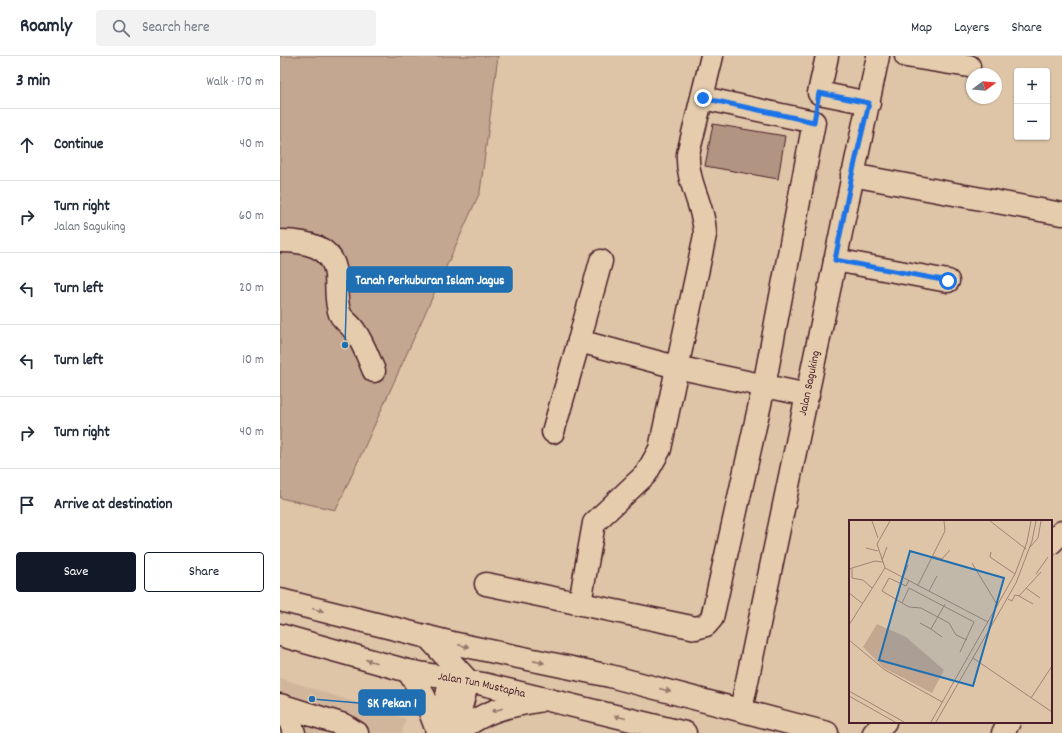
<!DOCTYPE html>
<meta charset="utf-8">
<style>
:root{--surface:#fff;--page:#f2f2f3;--text:#1f2937;--muted:#747a83;--line:#e0e1e3;--accent:#111827}
body{margin:0;font-family:Dekko,sans-serif;background:var(--page);color:var(--text)}
.controls{position:absolute;right:12px;top:12px;display:grid;overflow:hidden;border-radius:4px;box-shadow:0 1px 3px #0004}
.controls button{width:36px;height:36px;display:grid;place-items:center;padding:0;border:0;border-bottom:1px solid var(--line);background:var(--surface);color:var(--text);font:20px sans-serif}
.compass{position:absolute;left:686px;top:12px;width:36px;height:36px;border-radius:50%;background:var(--surface);box-shadow:0 1px 3px #0004;rotate:74deg}
.stop{position:absolute;width:12px;height:12px;margin:-9px;border:3px solid #1a73e8;border-radius:50%;background:#fff}
.stop.end{background:#1a73e8;border-color:#fff;box-shadow:0 1px 4px #0008}
.list{margin:0;padding:0;list-style:none}
h2{display:flex;justify-content:space-between;align-items:center;height:52px;margin:0;padding:0 16px;font-size:17px}
h2 small{font-size:13px;font-weight:400;color:var(--muted)}
.list li{display:grid;grid-template-columns:26px 1fr auto;gap:12px;align-items:center;box-sizing:border-box;height:72px;padding:0 16px;border-top:1px solid var(--line)}
.list b{display:block;font-size:15px;white-space:nowrap}
.list p{margin:0;font-size:13px;white-space:nowrap;color:var(--muted)}
.list em{font-size:13px;font-style:normal;color:var(--muted)}
.actions{display:flex;gap:8px;padding:12px 16px}
.actions a{flex:1;padding:9px 0;border:1px solid var(--accent);border-radius:4px;text-align:center;font-size:14px;color:var(--accent)}
.actions .main{background:var(--accent);color:#fff}
.icon{flex:none;width:22px;height:22px;fill:none;stroke:currentColor;stroke-width:2;stroke-linecap:round;stroke-linejoin:round}
.map{position:relative;flex:none;width:782px;height:677px;overflow:hidden}
header{display:flex;align-items:center;gap:24px;box-sizing:border-box;height:56px;padding:0 20px;background:var(--surface);border-bottom:1px solid var(--line)}
header strong{font-size:19px}
nav{display:flex;gap:22px;margin-inline-start:auto;font-size:14px}
.search{width:280px;height:36px;background:var(--page);display:flex;align-items:center;gap:10px;box-sizing:border-box;padding:0 14px;border-radius:4px;color:var(--muted);font-size:15px}
main{display:flex}
aside{flex:1;background:var(--surface)}
.map>svg:first-child{display:block}
.built{fill:#d1b69c}
.green{fill:#c3a790;stroke:#86635e}
.building{fill:#b29482;stroke:#4a1f2b}
.lines{fill:none;stroke-linecap:round;stroke-linejoin:round}
.minor-casing{stroke:#4a1f2b;stroke-width:25}
.major-casing{stroke:#4a1f2b;stroke-width:25}
.minor{stroke:#e4ccac;stroke-width:22}
.major{stroke:#e4ccac;stroke-width:22}
.oneway{fill:#97766c}
.route{stroke:#1a73e8;stroke-width:5}
.labels{text-anchor:middle;dominant-baseline:central;stroke-width:4;stroke-linejoin:round;paint-order:stroke}
.street-label{font-size:12px;fill:#4a1f2b;stroke:#e4ccac}
.inset-road{fill:none;stroke:#a38375;stroke-width:1}
.view{fill:#1f6fb2;fill-opacity:0.15;stroke:#1f6fb2;stroke-width:2}
.inset-edge{fill:none;stroke:#4a1f2b;stroke-width:2}
.leader{fill:none;stroke:#1f6fb2;stroke-width:1.5}
.callout-dot{fill:#1f6fb2;stroke:#e4ccac;stroke-width:1.5}
.callout{fill:#1f6fb2;stroke:#1f6fb2;stroke-width:1.5}
.callout-label{font-size:13px;text-anchor:middle;font-weight:bold;fill:#fff}
</style>
<header>
<strong>Roamly</strong>
<div class="search"><svg class="icon" aria-label="search" viewBox="0 0 24 24"><circle cx="10" cy="10" r="6"/><path d="M15 15l6 6"/></svg>Search here</div>
<nav><a>Map</a><a>Layers</a><a>Share</a></nav>
</header>
<main>
<aside>
<h2>3 min<small>Walk · 170 m</small></h2>
<ul class="list">
<li><svg class="icon" aria-label="ahead" viewBox="0 0 24 24"><path d="M12 20V5M6 11l6-6 6 6"/></svg><div><b>Continue</b></div><em>40 m</em></li>
<li><svg class="icon" aria-label="right" viewBox="0 0 24 24"><path d="M7 20v-9h11M14 6l5 5-5 5"/></svg><div><b>Turn right</b><p>Jalan Saguking</p></div><em>60 m</em></li>
<li><svg class="icon" aria-label="left" viewBox="0 0 24 24"><path d="M17 20v-9H6M10 6l-5 5 5 5"/></svg><div><b>Turn left</b></div><em>20 m</em></li>
<li><svg class="icon" aria-label="left" viewBox="0 0 24 24"><path d="M17 20v-9H6M10 6l-5 5 5 5"/></svg><div><b>Turn left</b></div><em>10 m</em></li>
<li><svg class="icon" aria-label="right" viewBox="0 0 24 24"><path d="M7 20v-9h11M14 6l5 5-5 5"/></svg><div><b>Turn right</b></div><em>40 m</em></li>
<li><svg class="icon" aria-label="arrive" viewBox="0 0 24 24"><path d="M6 21V4h12l-3 4 3 4H6"/></svg><div><b>Arrive at destination</b></div></li>
</ul>
<div class="actions"><a class="main">Save</a><a>Share</a></div>
</aside>
<div class="map">
<svg width="782" height="677" viewBox="0 0 782 677">
<rect width="100%" height="100%" fill="#dec5a7"/>
<filter id="ink" filterUnits="userSpaceOnUse"><feTurbulence type="fractalNoise" baseFrequency=".025" numOctaves="2"/><feDisplacementMap in="SourceGraphic" scale="8" xChannelSelector="R" yChannelSelector="G"/><feConvolveMatrix kernelMatrix="1 2 1 2 8 2 1 2 1" color-interpolation-filters="sRGB"/></filter>
<g filter="url(#ink)">
<polygon class="built" points="0,622 126,663 122,677 0,677"/>
<polygon class="green" points="0,0 218,0 200,136 56,454 0,442"/>
<polygon class="building" points="433,68 505,80 498,123 425,110"/>
<g class="lines">
<defs>
<g id="minor">
<polyline points="547,0 539,37 589,47"/>
<polyline points="626,0 689,10"/>
<polyline points="572,119 782,158"/>
<path d="M0,185C23,185 54,189 56,219C57,232 55,245 60,258C63,264 70,268 74,274C83,286 88,301 94,315"/>
<polyline points="555,204 668,225"/>
<polyline points="321,205 299,285 396,311 528,339"/>
<polyline points="273,376 299,285"/>
<polyline points="771,487 782,476"/>
<polyline points="206,528 416,572 426,569 432,562 484,330 534,66 423,42"/>
<path d="M300,547L314,467L366,418L380,393L425,179C425,151 406,126 408,98L432,0"/>
<polyline points="0,649 64,669 77,677"/>
<polyline points="10,653 9,662 14,677"/>
<path id="s1" d="M461,654L598,0"/>
<polyline points="158,677 171,622"/>
<polyline points="174,677 188,625"/>
<polyline points="594,677 605,666"/>
<polyline points="723,677 729,666"/>
</g>
<g id="major">
<polyline points="0,544 172,587 330,620 547,677"/>
<path id="s2" d="M0,579L128,615L203,628L405,677"/>
<polyline points="148,581 188,625"/>
<polyline points="128,615 144,640 158,677"/>
<path d="M176,677C205,655 222,651 258,645"/>
</g>
</defs>
<use href="#minor" class="minor-casing"/>
<use href="#major" class="major-casing"/>
<use href="#minor" class="minor"/>
<use href="#major" class="major"/>
</g>
<defs><path id="oneway-solid" d="M-6-.8H1V-3.2L6.5 0L1 3.2V.8H-6Z"/></defs>
<g class="oneway">
<use href="#oneway-solid" transform="translate(38 554) rotate(14)"/>
<use href="#oneway-solid" transform="translate(184 590) rotate(12)"/>
<use href="#oneway-solid" transform="translate(91 605) rotate(-164)"/>
<use href="#oneway-solid" transform="translate(259 606) rotate(11)"/>
<use href="#oneway-solid" transform="translate(385 634) rotate(14)"/>
<use href="#oneway-solid" transform="translate(217 654) rotate(163)"/>
<use href="#oneway-solid" transform="translate(340 661) rotate(-166)"/>
</g>
</g>
<g class="lines" filter="url(#ink)">
<polyline class="route" points="423,42 534,66 539,37 589,47 572,119 555,204 668,225"/>
</g>
<g class="labels">
<g class="street-label">
<text stroke="none"><textPath href="#s1" startOffset="334">Jalan Saguking</textPath></text>
<text stroke="none"><textPath href="#s2" startOffset="208">Jalan Tun Mustapha</textPath></text>
</g>
</g>
<g transform="translate(569 464)">
<rect width="203" height="203" fill="#dec5a7"/>
<path d="M28,104L57,117L95,150L83,173L35,148L14,127Z" fill="#c3a790"/>
<path class="inset-road" d="M23,1L29,18M141,1L177,29M181,27L189,18L192,1M17,28L29,31M142,32L141,37L166,54M84,36L93,39L101,30M33,40L38,27M123,43L149,86M36,48L139,102M36,48L28,24L41,1M0,49L26,41L34,42M3,49V58L14,60L23,68M187,54L199,37M54,57L59,45M60,60L57,66L40,58L33,71L60,87L72,88L100,103L107,115L118,120M69,65L96,11L95,1M177,68L191,78M80,71L88,56M0,73L13,83M170,76L184,84M159,79L163,81L166,75L170,76L192,52M53,83L60,68L125,102L111,132M71,103L82,109L96,84M0,105L36,48M82,109L93,117M0,120L36,150L93,182M124,138L203,192M0,171L55,202M0,176L46,202M182,178L203,146M82,202L166,54L178,22L182,1M87,202L167,63L183,21L187,1"/>
<path class="view" d="M61,31L155,58L124,166L30,140Z"/>
<rect width="203" height="203" class="inset-edge"/>
</g>
<path class="leader" d="M65 289L67 224M32 643L79 647"/>
<g class="callout-dot">
<circle cx="65" cy="289" r="4"/>
<circle cx="32" cy="643" r="4"/>
</g>
<g class="callout">
<rect x="67" y="211" width="165" height="25" rx="4"/>
<rect x="79" y="634" width="66" height="25" rx="4"/>
</g>
<g class="callout-label">
<text x="150" y="228">Tanah Perkuburan Islam Jagus</text>
<text x="112" y="651">SK Pekan 1</text>
</g>
</svg>
<div class="controls">
<button>+</button>
<button>−</button>
</div>
<svg class="compass" viewBox="-18 -18 36 36"><path d="M0-13l5 13h-10z" fill="#e53935"/><path d="M0 13l5-13h-10z" fill="#747a83"/></svg>
<div class="stop" style="left:668px;top:225px"></div>
<div class="stop end" style="left:423px;top:42px"></div>
</div>
</main>
